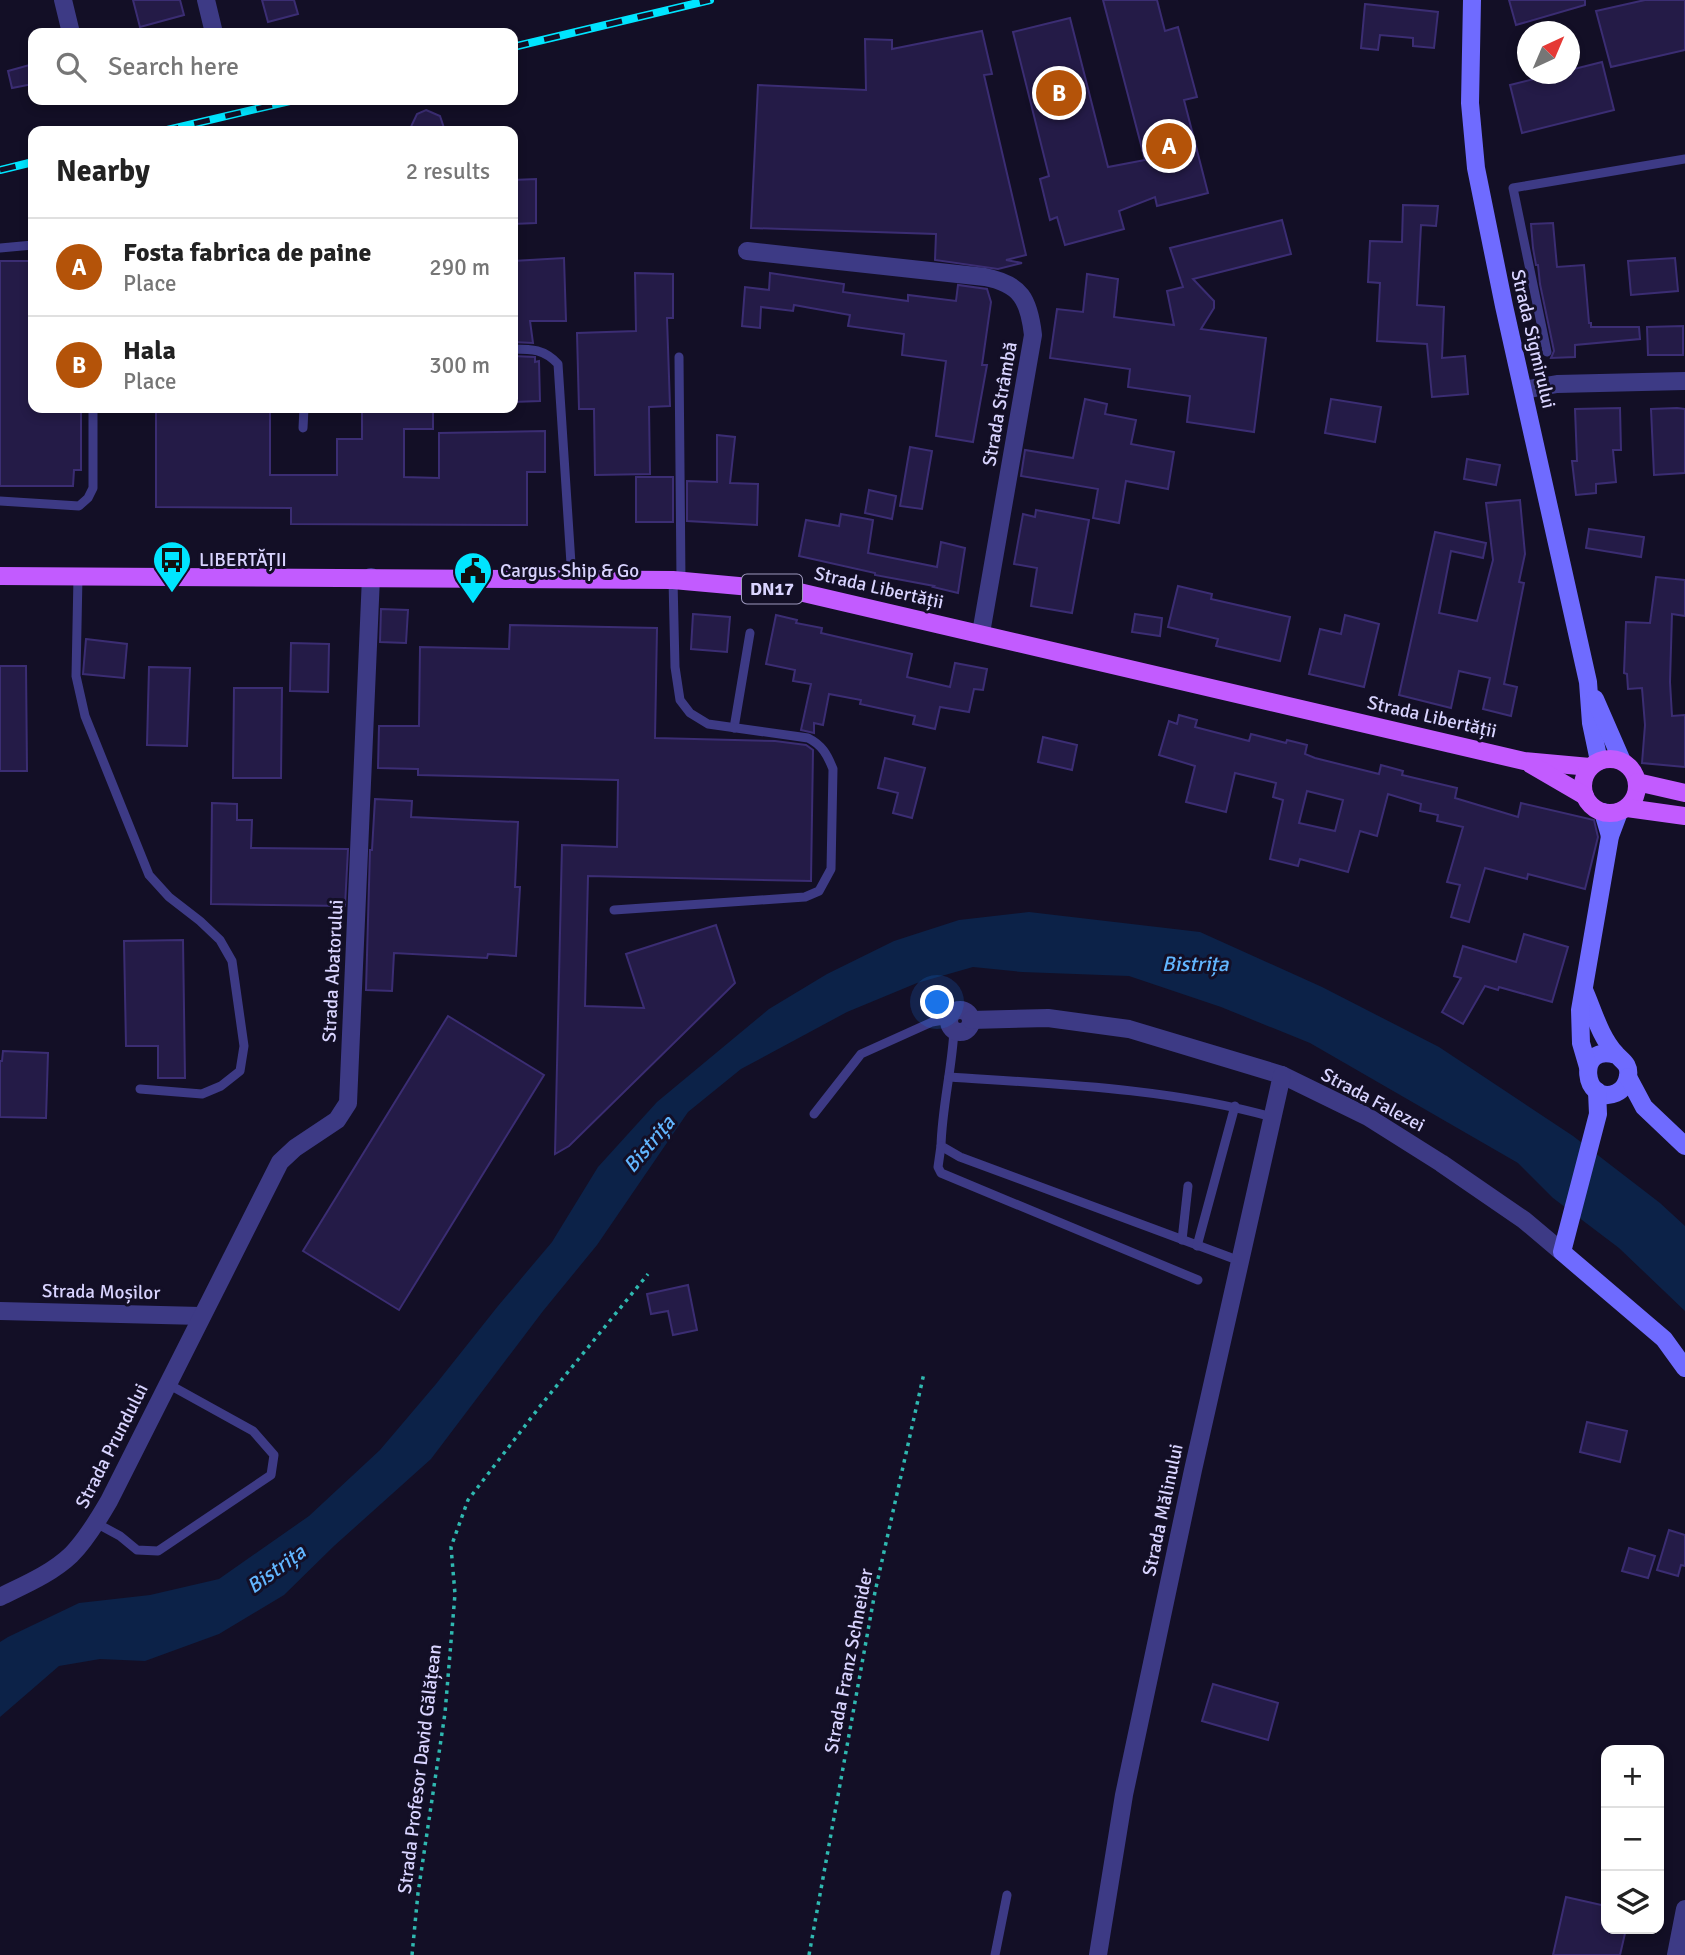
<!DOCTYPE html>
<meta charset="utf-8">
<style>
:root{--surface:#fff;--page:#f6f6f6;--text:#222;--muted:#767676;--line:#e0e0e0;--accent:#b45309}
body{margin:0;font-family:Signika,sans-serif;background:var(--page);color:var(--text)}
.controls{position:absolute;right:21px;bottom:21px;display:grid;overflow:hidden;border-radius:14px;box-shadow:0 4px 10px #0003}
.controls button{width:63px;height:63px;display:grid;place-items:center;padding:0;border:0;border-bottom:2px solid var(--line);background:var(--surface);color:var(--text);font:35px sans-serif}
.compass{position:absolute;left:1517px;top:21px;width:63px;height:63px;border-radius:50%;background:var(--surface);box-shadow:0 4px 10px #0003;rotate:44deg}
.you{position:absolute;left:938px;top:1003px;width:24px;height:24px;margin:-18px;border:5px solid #fff;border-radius:50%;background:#1a73e8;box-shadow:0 0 0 10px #1a73e833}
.badge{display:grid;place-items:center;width:46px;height:46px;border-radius:50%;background:var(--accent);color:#fff;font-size:23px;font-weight:700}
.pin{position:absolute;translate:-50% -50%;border:4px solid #fff;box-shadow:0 2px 7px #0006}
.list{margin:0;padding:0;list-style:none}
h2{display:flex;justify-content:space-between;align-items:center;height:91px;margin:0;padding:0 28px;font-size:30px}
h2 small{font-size:23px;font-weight:400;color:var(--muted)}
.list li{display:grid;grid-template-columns:46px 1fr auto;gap:21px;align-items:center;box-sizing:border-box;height:98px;padding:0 28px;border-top:2px solid var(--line)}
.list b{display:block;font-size:26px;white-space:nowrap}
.list p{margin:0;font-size:23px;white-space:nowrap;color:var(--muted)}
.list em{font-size:23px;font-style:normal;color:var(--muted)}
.icon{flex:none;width:38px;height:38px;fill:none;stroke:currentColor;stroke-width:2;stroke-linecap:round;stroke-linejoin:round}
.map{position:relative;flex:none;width:1685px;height:1955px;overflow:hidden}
.search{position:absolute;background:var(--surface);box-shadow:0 4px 10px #0003;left:28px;top:28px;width:490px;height:77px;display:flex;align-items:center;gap:18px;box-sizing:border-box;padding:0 24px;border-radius:14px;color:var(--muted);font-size:26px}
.panel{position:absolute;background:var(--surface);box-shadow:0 4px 10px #0003;left:28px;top:126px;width:490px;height:287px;border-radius:14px}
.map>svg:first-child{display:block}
.water{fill:#0c2248}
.building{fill:#241b47;stroke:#3b2d73;stroke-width:2;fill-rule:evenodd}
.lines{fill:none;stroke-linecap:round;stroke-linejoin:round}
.path{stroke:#2fb8b0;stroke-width:3.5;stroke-dasharray:3.5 5;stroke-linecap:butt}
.lane{stroke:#3d3a85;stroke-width:9}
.street{stroke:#3d3a85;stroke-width:18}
.secondary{stroke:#6f6bff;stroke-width:18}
.primary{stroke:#c25bff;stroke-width:18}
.rail-casing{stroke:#00e5ff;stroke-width:8}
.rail{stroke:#130f26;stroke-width:5;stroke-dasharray:16;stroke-linecap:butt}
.labels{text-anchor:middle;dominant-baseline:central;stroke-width:6;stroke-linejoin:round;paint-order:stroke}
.shield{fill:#130f26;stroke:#9e99be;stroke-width:2}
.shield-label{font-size:18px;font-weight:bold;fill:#d9d4ff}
.street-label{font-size:19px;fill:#d9d4ff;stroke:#130f26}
.poi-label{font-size:19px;fill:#d9d4ff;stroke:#130f26;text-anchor:start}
.water-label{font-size:21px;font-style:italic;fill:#62b6ff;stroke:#130f26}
</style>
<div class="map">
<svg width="1685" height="1955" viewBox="0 0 1685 1955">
<rect width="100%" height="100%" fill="#130f26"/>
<polygon class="water" points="1029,912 1200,932 1322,987 1439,1047 1573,1136 1660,1203 1685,1226 1685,1311 1619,1248 1553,1198 1518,1163 1310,1043 1221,1007 1129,976 1022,972 973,967 917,983 847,1012 741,1069 688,1112 597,1245 543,1311 431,1459 334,1546 284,1595 219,1634 145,1661 100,1659 59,1666 0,1717 0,1642 8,1637 79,1603 150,1595 219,1579 309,1516 380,1450 436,1384 498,1306 552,1242 598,1167 657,1102 769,1009 827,974 894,941 959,920"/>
<g class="building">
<polygon points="133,0 180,0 184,15 140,27"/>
<polygon points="262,0 294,0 298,14 268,22"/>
<polygon points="1103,0 1157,0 1165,31 1178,27 1197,97 1184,100 1208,193 1157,206 1155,197 1119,211 1124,229 1065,245 1057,217 1050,220 1040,179 1049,176 1013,32 1070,18 1108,167 1145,160"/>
<polygon points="1509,0 1585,0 1585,5 1516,25"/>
<polygon points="1645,0 1685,0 1685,50 1611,67 1596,11"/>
<polygon points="1365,4 1438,12 1434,48 1413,46 1413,38 1380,35 1378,50 1361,48"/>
<polygon points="982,31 992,74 984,75 1026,255 1006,260 1022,263 998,269 935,260 936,234 751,228 758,85 866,90 865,39 892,40 892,49"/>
<polygon points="1602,62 1614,110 1522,133 1510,85 1555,74 1570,74 1570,70"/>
<polygon points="33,64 33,84 12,88 8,71"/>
<polygon points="426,110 440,116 445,131 409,131 417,114"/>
<polygon points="536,179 536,223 513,224 513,180"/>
<polygon points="1403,205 1438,206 1436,226 1421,225 1417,305 1444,307 1442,358 1465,356 1468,394 1432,397 1427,344 1377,341 1380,283 1368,282 1370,241 1402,242"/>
<polygon points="1282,220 1291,254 1193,279 1214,301 1214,308 1201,329 1266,338 1254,432 1187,422 1190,396 1128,387 1130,369 1050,358 1057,309 1083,312 1087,274 1118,279 1114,317 1174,325 1167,291 1183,287 1170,248"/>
<polygon points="1553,223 1557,267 1584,265 1589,323 1591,323 1591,327 1639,327 1640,339 1575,345 1575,357 1551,358 1554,351 1540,284 1538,265 1536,265 1533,248 1531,224"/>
<polygon points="564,258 566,321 530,321 533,343 513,342 513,261"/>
<polygon points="1675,258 1678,291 1631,295 1628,261"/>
<polygon points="0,261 33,261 33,408 81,408 81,470 74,470 73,486 0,486"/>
<polygon points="635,273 673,274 673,318 667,318 670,406 649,407 650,474 595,475 594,409 579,409 577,333 636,331"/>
<polygon points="770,273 844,284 843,292 908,301 908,295 956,301 958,285 987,289 991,302 982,365 987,365 973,442 936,436 946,361 902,355 904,334 848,326 850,315 794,305 793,311 761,307 760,328 742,326 745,287 769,290"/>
<polygon points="1683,326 1683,355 1648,355 1647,327"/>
<polygon points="513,356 535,357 535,362 539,361 540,401 513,402"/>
<polygon points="1085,399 1107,404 1105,414 1136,420 1131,444 1174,452 1168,489 1126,481 1119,523 1093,518 1098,489 1021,476 1025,450 1073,458"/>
<polygon points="1331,399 1381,407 1375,442 1325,433"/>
<polygon points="362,408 433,408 433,429 404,429 404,477 439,478 439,433 545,431 545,472 527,472 527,525 291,524 291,508 156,507 156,412 270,412 270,475 337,475 337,439 362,439"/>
<polygon points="1620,408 1621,450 1613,450 1616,482 1596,484 1596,493 1576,495 1572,461 1577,461 1575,409"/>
<polygon points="1677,408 1685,409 1685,473 1654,475 1651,409"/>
<polygon points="717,435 735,437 730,483 758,484 757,525 687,521 687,481 717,482"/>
<polygon points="910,447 932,451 922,509 900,506"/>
<polygon points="1467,459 1500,465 1496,485 1464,479"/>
<rect x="636" y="477" width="37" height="45"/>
<polygon points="869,490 896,496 892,519 865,513"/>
<polygon points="1520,500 1525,554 1519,582 1524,583 1504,684 1517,687 1511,716 1483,709 1490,678 1459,671 1451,708 1399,695 1435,532 1486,543 1483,558 1451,551 1439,613 1477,621 1493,560 1486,503"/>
<polygon points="1036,510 1089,520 1072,613 1031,606 1037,568 1014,564 1023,514 1035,517"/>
<polygon points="841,514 873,520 868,553 937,567 941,542 965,548 958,593 933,587 934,586 875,575 875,573 799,556 806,520 839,526"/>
<polygon points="1589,529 1644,537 1641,557 1586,548"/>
<polygon points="1656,577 1685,580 1685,616 1672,614 1670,682 1672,716 1685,715 1685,767 1642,763 1645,725 1642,688 1628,689 1627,674 1624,673 1626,622 1650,623"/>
<polygon points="1178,586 1212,594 1211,599 1290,617 1280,661 1216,646 1218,639 1168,627"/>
<polygon points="381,609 408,610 406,643 380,642"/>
<polygon points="693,614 730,617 727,652 691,649"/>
<polygon points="1135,614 1162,618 1160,636 1132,632"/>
<polygon points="776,615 797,620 796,623 822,628 821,633 912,654 907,677 950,687 955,663 987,669 983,690 974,689 969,712 940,707 935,729 913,724 915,716 860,704 861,700 829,694 823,725 814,723 814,733 801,730 811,684 793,681 795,670 766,664"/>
<polygon points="1345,615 1379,624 1364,687 1309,674 1320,629 1341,634"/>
<polygon points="510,625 657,628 655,738 775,741 806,745 813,750 811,881 588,876 585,1006 644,1008 626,954 716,925 735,983 569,1146 555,1154 562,845 617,847 618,780 418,775 418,769 378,768 379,726 419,726 420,647 509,649"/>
<polygon points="86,639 127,644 124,678 83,674"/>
<polygon points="291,643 329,644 328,692 290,691"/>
<polygon points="0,666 26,666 27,771 0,771"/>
<polygon points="149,667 190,668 187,746 147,745"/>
<polygon points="234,688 282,688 281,778 233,778"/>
<path d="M1179,715L1197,720L1195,727L1249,741L1251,734L1286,743L1287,740L1307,745L1305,754L1315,758L1379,774L1381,765L1403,771L1402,775L1457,788L1455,798L1518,817L1521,803L1594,820L1598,837L1585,889L1528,874L1527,879L1485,868L1469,922L1451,917L1460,885L1447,882L1463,827L1437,821L1438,815L1420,811L1421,804L1388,794L1377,836L1360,831L1348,872L1300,859L1298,866L1270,859L1283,800L1273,797L1276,783L1235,773L1226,812L1186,802L1195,766L1159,755L1169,721L1177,724ZM1307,791L1343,800L1335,831L1299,823Z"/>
<polygon points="1043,737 1077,745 1072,770 1038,762"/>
<polygon points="885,758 925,768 912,818 893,813 898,793 878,788"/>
<polygon points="375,799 412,801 411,817 518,822 515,887 520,887 516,956 488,954 487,958 394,953 392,991 366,990 370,850 372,850"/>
<polygon points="212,803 237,804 237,820 252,820 251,848 348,849 345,906 211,904"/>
<polygon points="1524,934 1568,947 1552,1002 1499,987 1498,990 1485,986 1463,1024 1442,1012 1461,978 1454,976 1463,946 1516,962"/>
<polygon points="183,940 185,1078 158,1078 158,1046 126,1046 124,941"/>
<polygon points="448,1016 544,1075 399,1310 303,1251"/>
<polygon points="3,1051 48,1053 46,1118 0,1117 0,1061 2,1061"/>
<polygon points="688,1285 697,1330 673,1335 668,1311 651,1314 647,1294"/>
<polygon points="1587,1422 1627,1431 1620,1462 1580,1452"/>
<polygon points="1669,1530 1685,1535 1685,1566 1681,1565 1678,1576 1657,1570"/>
<polygon points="1629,1548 1655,1556 1648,1578 1622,1571"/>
<polygon points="1213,1684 1278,1703 1268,1740 1202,1721"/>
<polygon points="1566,1897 1606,1906 1606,1929 1626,1929 1620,1955 1553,1955"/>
</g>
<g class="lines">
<g class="path">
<polyline points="412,1955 418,1893 445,1713 455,1594 451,1547 468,1500 541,1405 648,1274"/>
<polyline points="809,1955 875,1592 924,1373"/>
</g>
<g class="lane">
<polyline points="0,248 33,245"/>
<path d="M513,349C532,349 544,349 558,364L572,579"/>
<polyline points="1547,352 1513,188 1685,159"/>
<polyline points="679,357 681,581"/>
<polyline points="303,428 304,408"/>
<polyline points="0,501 79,506 88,498 93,488 93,408"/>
<polyline points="78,576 76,676 85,716 149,875 169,897 200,921 220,940 232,961 244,1046 240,1071 221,1086 202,1094 140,1089"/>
<polyline points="734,728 750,633"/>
<path d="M614,910L805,897L819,891L831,869L833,769C827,754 822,745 808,738L708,724L690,713L680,700L675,667L673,580"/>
<path d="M954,1030C952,1069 942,1107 941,1146L960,1157L1240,1261"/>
<path d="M949,1077C1055,1084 1169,1088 1272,1117"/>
<polyline points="814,1114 861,1054 932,1022 949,1019"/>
<polyline points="941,1146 938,1167 941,1173 1198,1280"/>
<polyline points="1182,1240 1188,1186"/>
<polyline points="1197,1246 1235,1106"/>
<polyline points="96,1523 120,1536 137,1550 158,1551 271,1475 274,1455 253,1431 168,1384"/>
<polyline points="995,1955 1007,1895"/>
</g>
<g class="street">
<polyline points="63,0 71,33"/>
<polyline points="206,0 214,33"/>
<path d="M747,251L985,277C1021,284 1029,300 1033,335L981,633"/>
<polyline points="1524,390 1557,384 1685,381"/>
<circle cx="960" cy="1021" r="11"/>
<polyline points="971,1020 1048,1018 1129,1029 1282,1075 1368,1117 1441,1163 1524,1220 1562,1252"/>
<polyline points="0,1311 201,1316"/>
<path d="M0,1597C24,1585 51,1574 71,1555C86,1540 98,1520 109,1501L280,1162L295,1148L337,1120L348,1103L371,577"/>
<polyline points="1098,1955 1124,1795 1193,1470 1282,1075"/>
<polyline points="1676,1955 1685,1909"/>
</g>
<g class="secondary">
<polyline points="1472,0 1470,103 1476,168 1504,306 1588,682 1591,723 1599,761"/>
<polyline points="1595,699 1622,761"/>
<polyline points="1603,812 1610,836"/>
<path d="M1584,990C1593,1010 1600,1037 1616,1054C1622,1061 1630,1064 1628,1076C1627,1083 1623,1090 1616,1093C1583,1107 1575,1042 1616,1055"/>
<polyline points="1588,1067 1581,1043 1580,1010 1610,836 1619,812"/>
<polyline points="1628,1077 1644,1107 1685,1146"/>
<polyline points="1597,1091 1598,1114 1562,1252 1664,1339 1685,1368"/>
</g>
<g class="primary">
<polyline points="0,576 673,580 795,591 1524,761 1590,767"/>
<circle cx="1610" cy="786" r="27"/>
<polyline points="1530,764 1585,796"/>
<polyline points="1637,782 1685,793"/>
<polyline points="1627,808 1685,816"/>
</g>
<defs>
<g id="rail">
<polyline points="513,47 710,0"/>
<polyline points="163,131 294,100"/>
<polyline points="0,170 33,162"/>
</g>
</defs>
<use href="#rail" class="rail-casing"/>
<use href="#rail" class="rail"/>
</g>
<defs>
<symbol id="bus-pin" viewBox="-11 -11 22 30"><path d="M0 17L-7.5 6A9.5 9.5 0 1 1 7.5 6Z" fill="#00e5ff" stroke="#130f26"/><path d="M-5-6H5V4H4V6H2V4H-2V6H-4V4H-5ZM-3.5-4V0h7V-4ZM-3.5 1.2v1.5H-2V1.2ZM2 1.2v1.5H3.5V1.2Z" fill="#111"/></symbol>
<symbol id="civic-pin" viewBox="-11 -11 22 30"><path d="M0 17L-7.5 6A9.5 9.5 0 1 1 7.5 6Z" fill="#00e5ff" stroke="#130f26"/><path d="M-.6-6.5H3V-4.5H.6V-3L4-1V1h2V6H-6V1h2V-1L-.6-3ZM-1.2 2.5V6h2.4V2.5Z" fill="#111"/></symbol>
</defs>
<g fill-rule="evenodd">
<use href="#bus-pin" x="150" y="538" width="44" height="60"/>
<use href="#civic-pin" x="451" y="549" width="44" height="60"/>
</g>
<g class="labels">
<rect class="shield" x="742" y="574.5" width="60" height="29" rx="5"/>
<g class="shield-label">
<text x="772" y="589">DN17</text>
</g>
<g class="street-label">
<text transform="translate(1533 339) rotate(77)">Strada Sigmirului</text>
<text transform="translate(1000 404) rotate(-80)">Strada Strâmbă</text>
<text transform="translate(879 588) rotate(13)">Strada Libertății</text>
<text transform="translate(1432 717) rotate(13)">Strada Libertății</text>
<text transform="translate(333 971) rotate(-87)">Strada Abatorului</text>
<text transform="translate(1373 1100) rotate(28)">Strada Falezei</text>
<text transform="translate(101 1292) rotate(1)">Strada Moșilor</text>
<text transform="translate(112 1446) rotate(-63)">Strada Prundului</text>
<text transform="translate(1163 1510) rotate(-78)">Strada Mălinului</text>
<text transform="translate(849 1661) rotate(-79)">Strada Franz Schneider</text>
<text transform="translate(420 1769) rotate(-83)">Strada Profesor David Gălățean</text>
</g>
<g class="poi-label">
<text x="199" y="560">LIBERTĂȚII</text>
<text x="500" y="571">Cargus Ship &amp; Go</text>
</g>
<g class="water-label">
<text x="1195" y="964">Bistrița</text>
<text transform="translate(649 1144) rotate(-50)">Bistrița</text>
<text transform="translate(276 1569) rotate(-36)">Bistrița</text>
</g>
</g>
</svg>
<div class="controls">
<button>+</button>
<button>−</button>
<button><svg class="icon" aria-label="layers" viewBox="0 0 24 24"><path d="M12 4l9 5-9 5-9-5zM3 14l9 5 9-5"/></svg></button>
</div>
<svg class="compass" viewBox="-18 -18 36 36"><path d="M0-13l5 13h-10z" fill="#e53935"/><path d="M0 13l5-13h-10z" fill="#767676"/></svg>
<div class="you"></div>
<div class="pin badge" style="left:1169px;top:146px">A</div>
<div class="pin badge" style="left:1059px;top:93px">B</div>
<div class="search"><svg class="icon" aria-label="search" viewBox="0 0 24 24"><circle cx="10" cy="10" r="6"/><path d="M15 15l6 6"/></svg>Search here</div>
<section class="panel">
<h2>Nearby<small>2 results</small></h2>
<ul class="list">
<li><span class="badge">A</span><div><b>Fosta fabrica de paine</b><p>Place</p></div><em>290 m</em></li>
<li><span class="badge">B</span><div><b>Hala</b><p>Place</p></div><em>300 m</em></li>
</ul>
</section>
</div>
